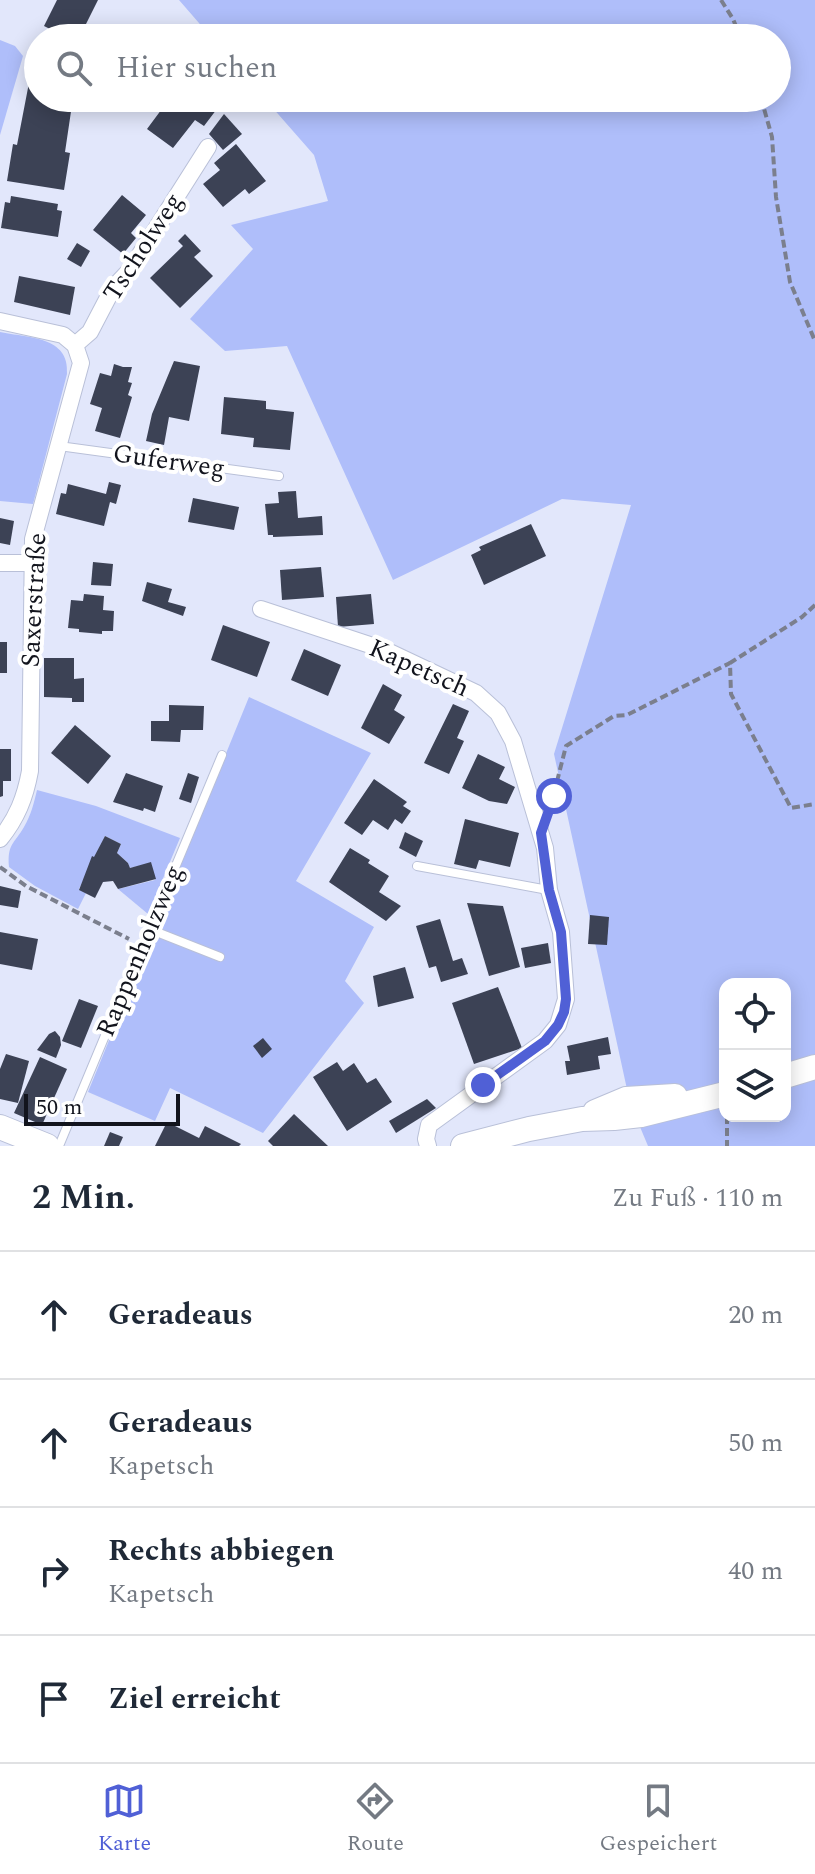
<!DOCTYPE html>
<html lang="de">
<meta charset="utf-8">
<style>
:root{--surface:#fff;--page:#f6f6f7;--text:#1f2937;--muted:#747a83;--line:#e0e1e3;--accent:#5060d6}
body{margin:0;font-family:Spectral,serif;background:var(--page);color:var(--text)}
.controls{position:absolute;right:24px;bottom:24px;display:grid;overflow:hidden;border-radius:16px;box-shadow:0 4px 20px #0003}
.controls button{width:72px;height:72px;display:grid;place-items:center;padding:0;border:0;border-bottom:2px solid var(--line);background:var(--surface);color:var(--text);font:40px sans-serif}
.scale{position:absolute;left:24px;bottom:20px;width:156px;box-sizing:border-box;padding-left:8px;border:4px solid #12141d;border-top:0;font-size:22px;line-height:28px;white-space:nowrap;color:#12141d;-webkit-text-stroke:6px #fff;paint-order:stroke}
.stop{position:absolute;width:24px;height:24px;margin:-18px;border:6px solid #5060d6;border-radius:50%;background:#fff}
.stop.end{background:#5060d6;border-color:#fff;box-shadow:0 2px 8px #0008}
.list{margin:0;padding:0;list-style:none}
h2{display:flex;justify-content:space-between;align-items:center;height:104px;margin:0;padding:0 32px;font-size:34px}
h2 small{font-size:26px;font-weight:400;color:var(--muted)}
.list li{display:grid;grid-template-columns:52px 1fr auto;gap:24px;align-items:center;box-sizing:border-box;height:128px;padding:0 32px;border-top:2px solid var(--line)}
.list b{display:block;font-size:30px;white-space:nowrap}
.list p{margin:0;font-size:26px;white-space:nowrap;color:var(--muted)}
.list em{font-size:26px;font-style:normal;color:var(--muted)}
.icon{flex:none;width:44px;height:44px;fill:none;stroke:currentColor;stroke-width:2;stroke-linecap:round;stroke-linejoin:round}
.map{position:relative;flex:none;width:815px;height:1146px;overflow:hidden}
.search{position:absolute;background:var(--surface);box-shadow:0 4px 20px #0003;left:24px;right:24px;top:24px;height:88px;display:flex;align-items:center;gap:20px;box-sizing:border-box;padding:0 28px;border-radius:44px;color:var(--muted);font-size:30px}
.sheet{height:616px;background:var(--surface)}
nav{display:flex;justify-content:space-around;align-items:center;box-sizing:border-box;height:112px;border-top:2px solid var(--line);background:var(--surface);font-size:22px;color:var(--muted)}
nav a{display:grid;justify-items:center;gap:4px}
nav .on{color:var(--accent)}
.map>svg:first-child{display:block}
.green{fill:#afbefa;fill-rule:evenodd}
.building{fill:#3c4255}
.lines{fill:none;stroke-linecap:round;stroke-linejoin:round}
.lane-casing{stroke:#b9c0d8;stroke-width:10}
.street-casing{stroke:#b9c0d8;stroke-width:18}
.secondary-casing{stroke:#b9c0d8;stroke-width:26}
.path{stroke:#7b7f8d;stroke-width:4;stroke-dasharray:8 4;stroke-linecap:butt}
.lane{stroke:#fff;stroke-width:8}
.street{stroke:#fff;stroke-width:16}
.secondary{stroke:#fff;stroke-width:24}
.route{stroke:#5060d6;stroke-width:10}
.labels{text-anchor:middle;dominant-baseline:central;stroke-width:8;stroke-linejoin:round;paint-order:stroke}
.street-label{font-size:26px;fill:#12141d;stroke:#fff}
</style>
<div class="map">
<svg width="815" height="1146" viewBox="0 0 815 1146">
<rect width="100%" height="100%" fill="#e2e7fb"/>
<g class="green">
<path d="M179,0H815V1146H648L630,1103L554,754L631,505L562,499L393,580L287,346L225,351L190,319L253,249L231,225L328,201L314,155L264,98H777V38H212ZM725,984H785V1116H725Z"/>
<polygon points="0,40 15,46 23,56 0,135"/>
<path d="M0,332C28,338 70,336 67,374L33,504L0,501Z"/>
<polygon points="249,697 371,753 296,881 374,927 345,981 364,1003 263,1133 170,1088 155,1121 88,1092"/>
<path d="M37,790L96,806L180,838L148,914L118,889L155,880L151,863L130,868L128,863L117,853L121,844L105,836L79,889L86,893L78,909L35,886L9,867C7,844 14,844 24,827C31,815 34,803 37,790Z"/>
</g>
<g class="building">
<polygon points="57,0 98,0 79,38 68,38 44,26"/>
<polygon points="33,62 38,63 38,98 73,98 65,152 70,153 64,190 7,181 13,144 17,145"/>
<polygon points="170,98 219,98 223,101 204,126 195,120 173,148 147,129"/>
<polygon points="224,114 242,134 223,150 209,134"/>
<polygon points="236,144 266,181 249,194 245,189 223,207 203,184 220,170 214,163"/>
<polygon points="122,195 146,215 131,233 136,238 123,254 93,230"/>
<polygon points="11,196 58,204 57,210 62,211 58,237 1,228 5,202 10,203"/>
<polygon points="185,234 201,251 194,257 213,276 180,308 150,278 183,246 178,241"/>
<polygon points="77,243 90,251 81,267 67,259"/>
<polygon points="19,276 75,287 70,315 14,302"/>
<polygon points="174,361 200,366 189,421 169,417 164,445 146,441 152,414"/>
<polygon points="114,364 123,367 132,367 128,382 132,383 128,395 132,397 120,438 95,431 102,408 90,404 100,373 111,376"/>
<polygon points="224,397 266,401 266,409 294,412 290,450 253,447 254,438 221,434"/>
<polygon points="109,482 121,485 116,504 110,502 104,526 56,514 61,493 66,494 68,484 106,494"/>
<polygon points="296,491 298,518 322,516 323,535 273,537 273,535 268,535 265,504 279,503 278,492"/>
<polygon points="193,498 239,507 234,530 188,522"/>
<polygon points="0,518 14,521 10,545 0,543"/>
<polygon points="531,524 546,556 484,585 471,555 481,550 479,547"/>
<polygon points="93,562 113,564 111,586 91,585"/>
<polygon points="321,567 324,597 282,600 280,570"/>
<polygon points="147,582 172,589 168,602 186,607 183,616 142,601"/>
<polygon points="84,594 104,596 103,610 114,611 113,631 102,631 102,634 79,632 79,629 68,628 71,600 83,601"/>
<polygon points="371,594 374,624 338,627 336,597"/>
<polygon points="223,625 270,642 257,677 211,660"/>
<rect x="0" y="642" width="7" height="31"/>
<polygon points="304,649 341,665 328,696 291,680"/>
<polygon points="44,658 74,658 74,679 84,678 84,702 72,702 72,698 44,697"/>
<polygon points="383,684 402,695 394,710 405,717 389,744 361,728"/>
<polygon points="453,704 469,711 457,738 464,741 449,774 424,763"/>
<polygon points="169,705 204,706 203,730 181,730 180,742 151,741 151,721 169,721"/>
<polygon points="75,725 111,756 88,784 51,753"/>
<polygon points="0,749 11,749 11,781 3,781 3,796 0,797"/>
<polygon points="478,754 505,767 499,779 515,787 507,804 489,801 462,788"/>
<polygon points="126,773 163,786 155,812 144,808 143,811 113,802"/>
<polygon points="188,773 199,777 191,803 179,799"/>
<polygon points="374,779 407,802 403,806 411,811 402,824 395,819 388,830 373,820 362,835 344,823"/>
<polygon points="465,819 519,833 510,867 479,860 476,869 454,864"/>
<polygon points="405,832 423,841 416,857 399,848"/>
<polygon points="105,836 121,844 117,853 128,863 130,868 151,862 156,879 118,889 113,881 103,882 95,898 79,890 92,856 94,857"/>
<polygon points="350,848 370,860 368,863 389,876 379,892 401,906 386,921 329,882"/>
<polygon points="0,886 21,891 18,908 0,905"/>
<polygon points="467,903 503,906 520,967 489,976"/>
<polygon points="590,915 609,917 607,945 588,944"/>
<polygon points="440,919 453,961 462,958 468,974 441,982 436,966 429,968 416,926"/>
<polygon points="0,932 38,939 32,970 0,964"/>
<polygon points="548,943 551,963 525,968 521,948"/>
<polygon points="405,967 414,998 378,1007 373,976"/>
<polygon points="498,987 522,1048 474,1064 452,1003"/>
<polygon points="79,999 98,1006 81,1048 62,1041"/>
<polygon points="55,1031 60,1037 61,1045 56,1058 37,1050 49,1034"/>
<polygon points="608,1037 611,1054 598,1056 600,1069 567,1075 565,1061 570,1061 567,1046"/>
<polygon points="263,1038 272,1049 262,1058 253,1046"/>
<polygon points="6,1054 29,1061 18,1103 0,1099 0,1069"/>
<polygon points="40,1057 67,1069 42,1125 14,1113"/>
<polygon points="337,1062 343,1071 354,1063 367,1083 376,1078 392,1102 347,1131 313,1077"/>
<polygon points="427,1099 436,1108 396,1133 389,1121"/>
<polygon points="294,1114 328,1146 273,1146 268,1141"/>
<polygon points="167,1122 199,1138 205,1126 241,1144 239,1146 155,1146"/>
<polygon points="110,1132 123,1137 119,1146 104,1146"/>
</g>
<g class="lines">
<defs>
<g id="lane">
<polyline points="59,446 279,476"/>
<polyline points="417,866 548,890"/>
<polyline points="149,929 220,957"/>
<polyline points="59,1146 222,755"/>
</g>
<g id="street">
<path d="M0,321L63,335L75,345L81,363L33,539L30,771C25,798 17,818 0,839"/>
<polyline points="75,345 90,332 113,288 130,270 208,147"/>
<polyline points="0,563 32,563"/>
<polyline points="261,609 385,650 476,693 498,713 513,741 545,848 549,890 561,932 566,999 558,1025 545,1041 429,1125 426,1139 428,1146"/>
</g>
<g id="secondary">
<polyline points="785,1076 815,1067"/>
<polyline points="595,1112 626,1099 675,1096"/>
<polyline points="0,1127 47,1146"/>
<polyline points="463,1146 529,1129 582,1119 614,1118 641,1115 725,1094"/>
</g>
</defs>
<use href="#lane" class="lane-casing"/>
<use href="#street" class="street-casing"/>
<use href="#secondary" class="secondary-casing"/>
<g class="path">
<polyline points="721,0 733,19 741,38"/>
<polyline points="761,98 772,137 776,197 790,282 815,341"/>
<polyline points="815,605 802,617 730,663 731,694 791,808 815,804"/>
<polyline points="551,805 566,746 614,716 627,715 730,663"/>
<polyline points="0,867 26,886 129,939"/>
<polyline points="727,1116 727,1146"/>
</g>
<use href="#lane" class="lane"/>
<use href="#street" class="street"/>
<use href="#secondary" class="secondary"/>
</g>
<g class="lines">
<polyline class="route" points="483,1085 545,1041 558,1025 564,1012 566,999 561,932 549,890 541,833 554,796"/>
</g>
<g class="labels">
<g class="street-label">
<text transform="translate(143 247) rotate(-57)">Tscholweg</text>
<text transform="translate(169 461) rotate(8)">Guferweg</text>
<text transform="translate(34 600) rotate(-87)">Saxerstraße</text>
<text transform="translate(419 668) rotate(24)">Kapetsch</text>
<text transform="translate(140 951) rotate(-67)">Rappenholzweg</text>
</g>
</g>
</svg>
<div class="controls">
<button><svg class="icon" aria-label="locate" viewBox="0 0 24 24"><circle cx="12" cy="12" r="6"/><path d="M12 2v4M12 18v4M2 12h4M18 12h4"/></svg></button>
<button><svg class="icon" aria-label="layers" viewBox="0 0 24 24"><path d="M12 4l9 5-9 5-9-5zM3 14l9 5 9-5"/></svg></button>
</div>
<div class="scale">50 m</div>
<div class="stop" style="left:554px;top:796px"></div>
<div class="stop end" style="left:483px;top:1085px"></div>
<div class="search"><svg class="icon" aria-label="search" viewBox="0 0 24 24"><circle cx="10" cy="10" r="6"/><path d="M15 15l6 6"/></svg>Hier suchen</div>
</div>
<section class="sheet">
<h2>2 Min.<small>Zu Fuß · 110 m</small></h2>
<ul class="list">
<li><svg class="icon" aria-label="ahead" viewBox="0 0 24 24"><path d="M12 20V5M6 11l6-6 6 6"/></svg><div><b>Geradeaus</b></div><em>20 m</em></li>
<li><svg class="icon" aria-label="ahead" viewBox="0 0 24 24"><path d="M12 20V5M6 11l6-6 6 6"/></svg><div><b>Geradeaus</b><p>Kapetsch</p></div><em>50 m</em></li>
<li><svg class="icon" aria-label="right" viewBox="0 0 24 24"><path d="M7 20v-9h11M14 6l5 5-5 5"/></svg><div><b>Rechts abbiegen</b><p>Kapetsch</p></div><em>40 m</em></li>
<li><svg class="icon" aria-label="arrive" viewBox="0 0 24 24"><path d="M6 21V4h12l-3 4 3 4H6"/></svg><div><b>Ziel erreicht</b></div></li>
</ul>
</section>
<nav>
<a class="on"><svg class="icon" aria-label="map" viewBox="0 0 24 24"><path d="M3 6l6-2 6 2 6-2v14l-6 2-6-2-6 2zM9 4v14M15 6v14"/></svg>Karte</a>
<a><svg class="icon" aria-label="directions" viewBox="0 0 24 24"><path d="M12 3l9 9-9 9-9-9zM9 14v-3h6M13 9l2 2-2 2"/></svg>Route</a>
<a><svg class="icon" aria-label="saved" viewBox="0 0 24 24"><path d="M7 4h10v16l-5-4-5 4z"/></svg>Gespeichert</a>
</nav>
